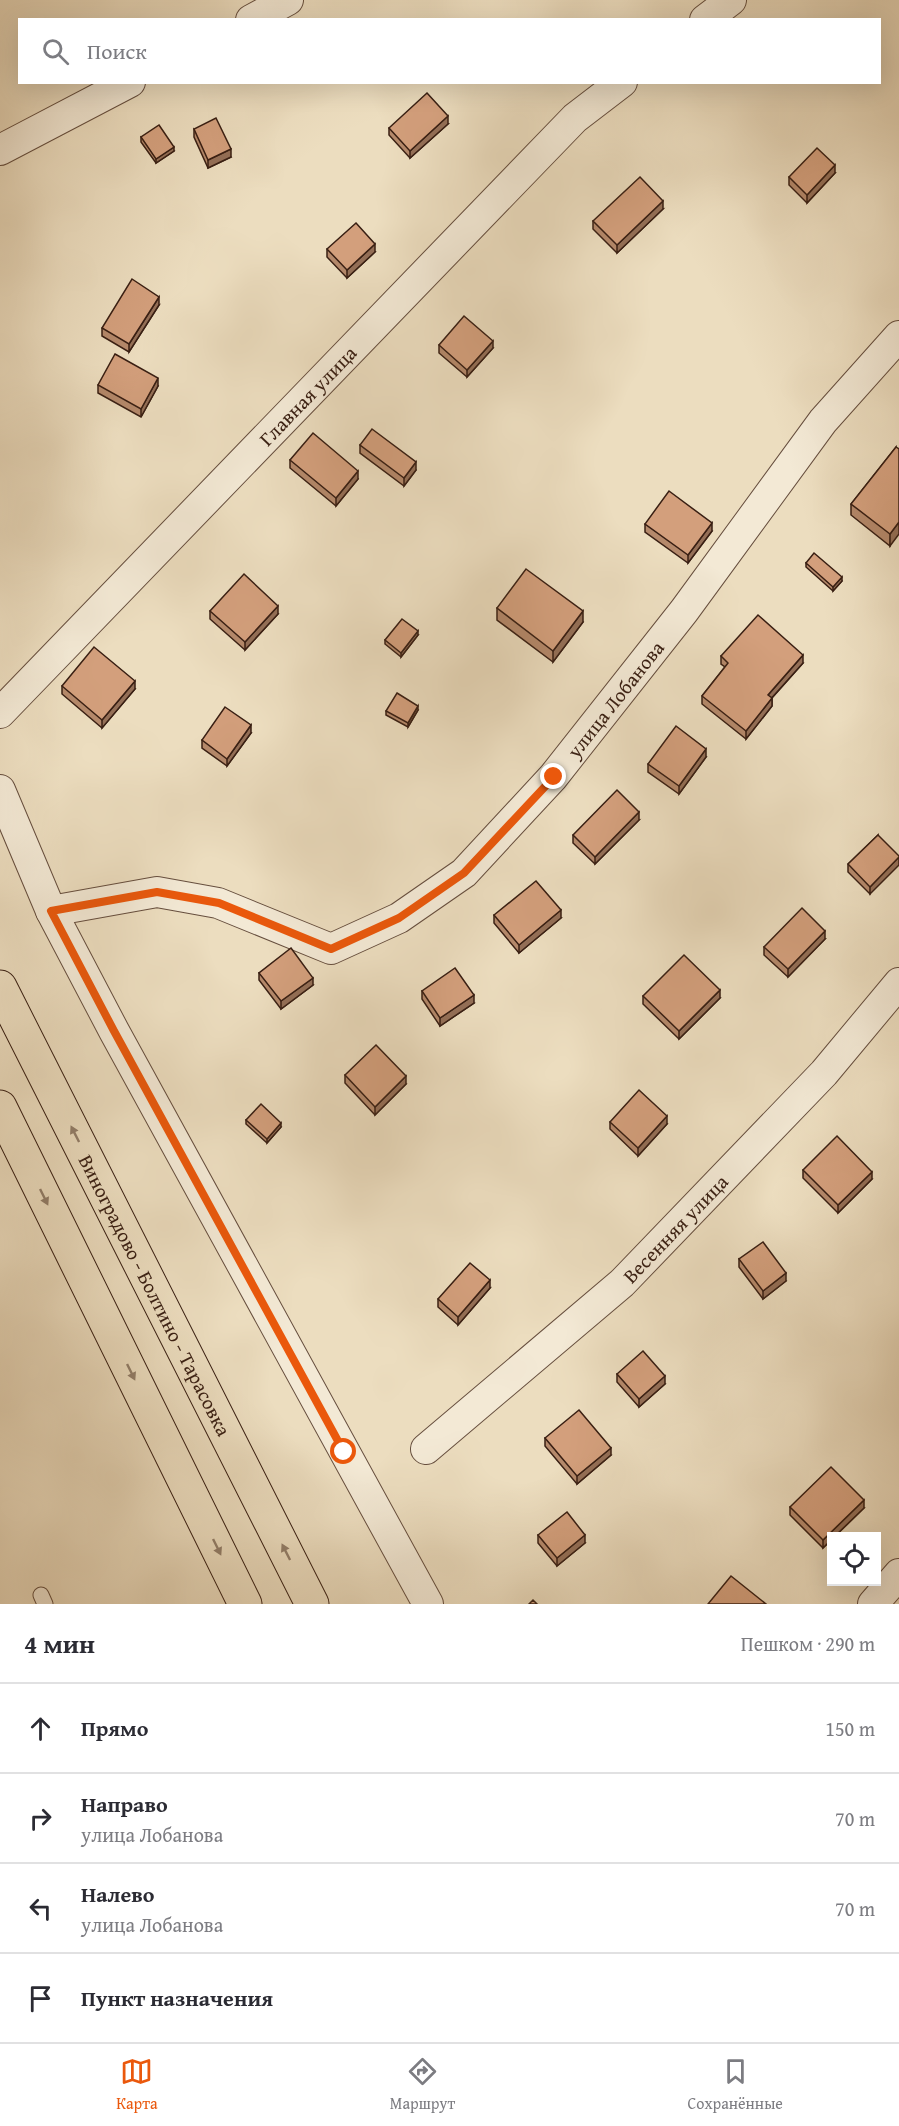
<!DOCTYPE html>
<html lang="ru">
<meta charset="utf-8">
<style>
:root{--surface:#fff;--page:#f7f7f7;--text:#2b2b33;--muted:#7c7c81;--line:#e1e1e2;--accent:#ea580c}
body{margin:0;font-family:"Gentium Book Plus",serif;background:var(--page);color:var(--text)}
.controls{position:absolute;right:18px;bottom:18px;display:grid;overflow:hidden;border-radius:0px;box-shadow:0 6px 24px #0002}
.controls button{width:54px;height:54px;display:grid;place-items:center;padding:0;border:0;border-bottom:2px solid var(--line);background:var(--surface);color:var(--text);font:30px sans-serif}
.stop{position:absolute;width:18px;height:18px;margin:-14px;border:4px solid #ea580c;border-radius:50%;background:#fff}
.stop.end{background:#ea580c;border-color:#fff;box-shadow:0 2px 6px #0008}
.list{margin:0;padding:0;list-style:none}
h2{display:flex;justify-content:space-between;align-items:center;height:78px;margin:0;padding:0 24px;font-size:26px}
h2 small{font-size:20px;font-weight:400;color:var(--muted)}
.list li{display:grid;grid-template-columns:39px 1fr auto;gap:18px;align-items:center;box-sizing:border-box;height:90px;padding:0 24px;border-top:2px solid var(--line)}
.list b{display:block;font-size:22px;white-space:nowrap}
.list p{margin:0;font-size:20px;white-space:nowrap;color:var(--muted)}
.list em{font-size:20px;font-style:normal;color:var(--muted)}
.icon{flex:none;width:33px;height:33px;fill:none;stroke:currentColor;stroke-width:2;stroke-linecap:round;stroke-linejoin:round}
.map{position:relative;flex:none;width:899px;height:1604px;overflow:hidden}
.search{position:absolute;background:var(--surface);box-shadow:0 6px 24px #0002;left:18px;right:18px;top:18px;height:66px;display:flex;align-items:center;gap:15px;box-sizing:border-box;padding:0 21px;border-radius:0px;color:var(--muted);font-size:22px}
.sheet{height:438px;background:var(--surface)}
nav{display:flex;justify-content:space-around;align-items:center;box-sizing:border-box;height:84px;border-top:2px solid var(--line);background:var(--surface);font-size:16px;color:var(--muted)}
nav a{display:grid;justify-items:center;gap:3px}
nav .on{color:var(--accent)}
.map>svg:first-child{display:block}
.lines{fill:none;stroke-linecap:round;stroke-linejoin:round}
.lane-casing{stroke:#664e3e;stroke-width:17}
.street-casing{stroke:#664e3e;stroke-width:32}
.primary-casing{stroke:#391f13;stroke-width:35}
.lane{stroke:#f3e9d5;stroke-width:15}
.street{stroke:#f3e9d5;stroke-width:30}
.primary{stroke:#ecddbf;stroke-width:33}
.wall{fill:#b5896b;stroke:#391f13;stroke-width:1.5}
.shaded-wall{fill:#946f57;stroke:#391f13;stroke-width:1.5}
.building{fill:#d39f7c;stroke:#391f13;stroke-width:1.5}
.oneway{fill:#927e69}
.route{stroke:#ea580c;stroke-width:8}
.labels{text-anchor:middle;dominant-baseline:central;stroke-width:5;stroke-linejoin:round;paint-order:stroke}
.street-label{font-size:20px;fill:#391f13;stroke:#f3e9d5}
</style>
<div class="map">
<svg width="899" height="1604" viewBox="0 0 899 1604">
<rect width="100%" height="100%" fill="#ecddbf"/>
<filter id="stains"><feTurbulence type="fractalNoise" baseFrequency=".00333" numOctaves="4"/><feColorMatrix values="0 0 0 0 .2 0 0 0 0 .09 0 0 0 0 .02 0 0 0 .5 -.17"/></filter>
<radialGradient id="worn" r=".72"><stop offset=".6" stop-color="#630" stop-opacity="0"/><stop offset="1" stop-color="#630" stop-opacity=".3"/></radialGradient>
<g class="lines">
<defs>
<polyline id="lane" points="41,1595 45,1604"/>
<g id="street">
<polyline points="251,20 288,0"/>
<polyline points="705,20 731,0"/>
<polyline points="0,150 130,82"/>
<path id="s1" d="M0,713L575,118L622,82"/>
<polyline points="0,790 51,911 114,1031 428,1604"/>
<path id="s2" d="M51,911L157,892L218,903L331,949L399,918L464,873L553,777L684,611L823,421L899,336"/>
<path id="s3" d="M426,1449L622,1283L824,1073L899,983"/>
<polyline points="873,1604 899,1574"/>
</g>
<g id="primary">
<path id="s4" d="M0,987L312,1604"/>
<polyline points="0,1107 245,1604"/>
</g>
</defs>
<use href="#lane" class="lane-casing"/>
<use href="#street" class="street-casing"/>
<use href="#primary" class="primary-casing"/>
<use href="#lane" class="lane"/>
<use href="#street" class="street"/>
<use href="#primary" class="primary"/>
</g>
<g class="wall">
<polygon points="448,124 410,158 389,135 389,128"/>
<polygon points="194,129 231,157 208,168 194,137"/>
<polygon points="141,137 174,151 156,163 141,142"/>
<polygon points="835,173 807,203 789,185 789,177"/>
<polygon points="663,209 617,253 593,229 593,221"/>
<polygon points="327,249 375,252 347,278 327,257"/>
<polygon points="159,305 129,352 102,336 102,328"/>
<polygon points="439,345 493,348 467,377 439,353"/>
<polygon points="98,385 158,386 141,417 98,393"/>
<polygon points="360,445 416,470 404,486 360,453"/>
<polygon points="896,447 890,546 851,515 851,504"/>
<polygon points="290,460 358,479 336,506 290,468"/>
<polygon points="645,524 712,531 688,563 645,532"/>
<polygon points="806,563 842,581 833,591 806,567"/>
<polygon points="497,608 583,622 553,662 497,620"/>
<polygon points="210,611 278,614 245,650 210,619"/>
<polygon points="418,635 401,657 385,644 385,640"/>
<polygon points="721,656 803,663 772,698 772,706 746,739 702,704 702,696 725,667 721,664"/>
<polygon points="62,686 135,689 102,728 62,694"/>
<polygon points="418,710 408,727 386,715 386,711"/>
<polygon points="251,733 227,766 202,748 202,740"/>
<polygon points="706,757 679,794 648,772 648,764"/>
<polygon points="639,820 595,864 573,843 573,835"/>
<polygon points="878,835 870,894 848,872 848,864"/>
<polygon points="494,915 561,918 519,953 494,923"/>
<polygon points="825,939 788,977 764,955 764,947"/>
<polygon points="259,973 313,985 281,1009 259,980"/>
<polygon points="422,991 474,1003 440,1026 422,999"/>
<polygon points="643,996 720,998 679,1039 643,1004"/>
<polygon points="345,1075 406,1084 375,1115 345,1083"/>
<polygon points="246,1120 281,1127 267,1143 246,1124"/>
<polygon points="610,1122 667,1124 638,1156 610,1129"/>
<polygon points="803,1170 872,1179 838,1213 803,1178"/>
<polygon points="739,1259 786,1281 763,1299 739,1267"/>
<polygon points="490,1288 458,1325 438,1307 438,1299"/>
<polygon points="617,1374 665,1384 639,1407 617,1382"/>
<polygon points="545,1438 611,1455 577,1484 545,1446"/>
<polygon points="790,1507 864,1508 823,1548 790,1515"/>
<polygon points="538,1535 585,1543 557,1566 538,1543"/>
</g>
<g class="shaded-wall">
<polygon points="448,116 448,124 410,158 410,151"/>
<polygon points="174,147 174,151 156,163 156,159"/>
<polygon points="231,149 231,157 208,168 208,160"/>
<polygon points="835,165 835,173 807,203 807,195"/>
<polygon points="663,201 663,209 617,253 617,245"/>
<polygon points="375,244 375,252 347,278 347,270"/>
<polygon points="159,297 159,305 129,352 129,344"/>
<polygon points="493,341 493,348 467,377 467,370"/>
<polygon points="158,378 158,386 141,417 141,409"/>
<polygon points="416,462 416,470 404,486 404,478"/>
<polygon points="358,471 358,479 336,506 336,498"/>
<polygon points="899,522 899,534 890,546 890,534"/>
<polygon points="712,523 712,531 688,563 688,555"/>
<polygon points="842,577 842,581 833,591 833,587"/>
<polygon points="278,606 278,614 245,650 245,642"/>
<polygon points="583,611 583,622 553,662 553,651"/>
<polygon points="418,631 418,635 401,657 401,653"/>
<polygon points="803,655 803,663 768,702 768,695"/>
<polygon points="135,681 135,689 102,728 102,720"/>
<polygon points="772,698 772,706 746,739 746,731"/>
<polygon points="418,706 418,710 408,727 408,723"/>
<polygon points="251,725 251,733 227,766 227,759"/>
<polygon points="706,749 706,757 679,794 679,786"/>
<polygon points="639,812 639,820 595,864 595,857"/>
<polygon points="899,857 899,865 870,894 870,887"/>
<polygon points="561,910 561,918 519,953 519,945"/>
<polygon points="825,931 825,939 788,977 788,969"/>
<polygon points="313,978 313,985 281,1009 281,1001"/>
<polygon points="720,990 720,998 679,1039 679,1031"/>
<polygon points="474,995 474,1003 440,1026 440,1018"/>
<polygon points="406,1076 406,1084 375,1115 375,1107"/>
<polygon points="667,1116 667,1124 638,1156 638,1148"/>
<polygon points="281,1123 281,1127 267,1143 267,1139"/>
<polygon points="872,1172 872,1179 838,1213 838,1205"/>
<polygon points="786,1273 786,1281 763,1299 763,1291"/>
<polygon points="490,1280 490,1288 458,1325 458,1317"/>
<polygon points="665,1376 665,1384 639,1407 639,1399"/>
<polygon points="611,1448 611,1455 577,1484 577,1476"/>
<polygon points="864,1500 864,1508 835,1536 831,1536 831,1540 823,1548 823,1540"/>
<polygon points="585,1535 585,1543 557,1566 557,1558"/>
</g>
<g class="building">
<polygon points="427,93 448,116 410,151 389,128"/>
<polygon points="216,118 231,149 208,160 194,129"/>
<polygon points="159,125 174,147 156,159 141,137"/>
<polygon points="817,148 835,165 807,195 789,177"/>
<polygon points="640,177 663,201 617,245 593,221"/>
<polygon points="356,223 375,244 347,270 327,249"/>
<polygon points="132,279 159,297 129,344 102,328"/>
<polygon points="464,316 493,341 467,370 439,345"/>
<polygon points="115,354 158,378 141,409 98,385"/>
<polygon points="372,429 416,462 404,478 360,445"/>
<polygon points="313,433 358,471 336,498 290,460"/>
<polygon points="896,447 899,449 899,522 890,534 851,504"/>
<polygon points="669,491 712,523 688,555 645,524"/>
<polygon points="814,553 842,577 833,587 806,563"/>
<polygon points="526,569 583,611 553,651 497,608"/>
<polygon points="244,574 278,606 245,642 210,611"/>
<polygon points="758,615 803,655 768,695 772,698 746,731 702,696 728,663 721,656"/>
<polygon points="402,619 418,631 401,653 385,640"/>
<polygon points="94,647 135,681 102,720 62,686"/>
<polygon points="397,693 418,706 408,723 386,711"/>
<polygon points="225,707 251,725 227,759 202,740"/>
<polygon points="676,726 706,749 679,786 648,764"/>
<polygon points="617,790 639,812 595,857 573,835"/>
<polygon points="878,835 899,856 899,857 870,887 848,864"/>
<polygon points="536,881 561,910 519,945 494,915"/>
<polygon points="802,908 825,931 788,969 764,947"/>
<polygon points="291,948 313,978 281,1001 259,973"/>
<polygon points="684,955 720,990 679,1031 643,996"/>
<polygon points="455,968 474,995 440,1018 422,991"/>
<polygon points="376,1045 406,1076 375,1107 345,1075"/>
<polygon points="639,1090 667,1116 638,1148 610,1122"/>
<polygon points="261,1104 281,1123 267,1139 246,1120"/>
<polygon points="837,1136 872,1172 838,1205 803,1170"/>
<polygon points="763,1242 786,1273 763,1291 739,1259"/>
<polygon points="470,1263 490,1280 458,1317 438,1299"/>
<polygon points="643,1351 665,1376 639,1399 617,1374"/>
<polygon points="579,1410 611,1448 577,1476 545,1438"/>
<polygon points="831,1467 864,1500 823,1540 790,1507"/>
<polygon points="567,1512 585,1535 557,1558 538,1535"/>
<polygon points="731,1576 766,1604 708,1604"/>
<polygon points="533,1600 537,1604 529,1604"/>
</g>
<defs><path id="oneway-solid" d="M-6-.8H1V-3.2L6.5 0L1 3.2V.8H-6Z" transform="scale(1.5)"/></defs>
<g class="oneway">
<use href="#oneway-solid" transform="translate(75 1134) rotate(-117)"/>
<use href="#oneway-solid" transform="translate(44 1197) rotate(64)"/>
<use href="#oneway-solid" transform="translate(131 1372) rotate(64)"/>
<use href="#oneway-solid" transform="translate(217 1547) rotate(64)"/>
<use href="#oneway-solid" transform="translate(286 1552) rotate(-117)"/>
</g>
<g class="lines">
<polyline class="route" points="344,1452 114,1031 51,911 157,892 219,903 331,949 399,918 464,873 554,777"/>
</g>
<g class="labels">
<g class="street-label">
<text stroke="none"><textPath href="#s1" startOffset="442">Главная улица</textPath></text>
<text stroke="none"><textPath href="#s2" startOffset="676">улица Лобанова</textPath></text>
<text stroke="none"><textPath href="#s3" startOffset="333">Весенняя улица</textPath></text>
<text stroke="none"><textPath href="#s4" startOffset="345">Виноградово - Болтино - Тарасовка</textPath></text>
</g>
</g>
<rect width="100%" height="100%" filter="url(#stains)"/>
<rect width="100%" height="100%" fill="url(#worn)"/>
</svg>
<div class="controls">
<button><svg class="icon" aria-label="locate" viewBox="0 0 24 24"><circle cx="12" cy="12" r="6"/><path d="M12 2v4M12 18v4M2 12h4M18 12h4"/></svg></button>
</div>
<div class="stop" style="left:344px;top:1452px"></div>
<div class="stop end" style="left:554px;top:777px"></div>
<div class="search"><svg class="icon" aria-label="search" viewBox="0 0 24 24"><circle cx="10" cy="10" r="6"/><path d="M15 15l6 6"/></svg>Поиск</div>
</div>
<section class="sheet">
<h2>4 мин<small>Пешком · 290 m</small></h2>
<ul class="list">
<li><svg class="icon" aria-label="ahead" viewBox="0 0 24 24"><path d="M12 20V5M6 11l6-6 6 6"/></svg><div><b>Прямо</b></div><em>150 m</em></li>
<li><svg class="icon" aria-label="right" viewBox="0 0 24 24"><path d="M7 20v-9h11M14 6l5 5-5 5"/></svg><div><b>Направо</b><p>улица Лобанова</p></div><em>70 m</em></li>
<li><svg class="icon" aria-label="left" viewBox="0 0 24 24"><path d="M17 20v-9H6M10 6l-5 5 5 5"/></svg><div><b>Налево</b><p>улица Лобанова</p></div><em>70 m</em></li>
<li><svg class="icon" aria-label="arrive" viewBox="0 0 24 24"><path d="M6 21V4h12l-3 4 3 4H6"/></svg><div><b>Пункт назначения</b></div></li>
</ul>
</section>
<nav>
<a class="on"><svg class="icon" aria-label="map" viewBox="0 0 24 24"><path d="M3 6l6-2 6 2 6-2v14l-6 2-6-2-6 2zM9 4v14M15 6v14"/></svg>Карта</a>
<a><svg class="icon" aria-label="directions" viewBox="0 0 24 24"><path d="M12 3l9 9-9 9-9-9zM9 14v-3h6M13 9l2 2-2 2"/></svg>Маршрут</a>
<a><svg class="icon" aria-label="saved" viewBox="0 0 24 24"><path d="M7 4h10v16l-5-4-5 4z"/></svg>Сохранённые</a>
</nav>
